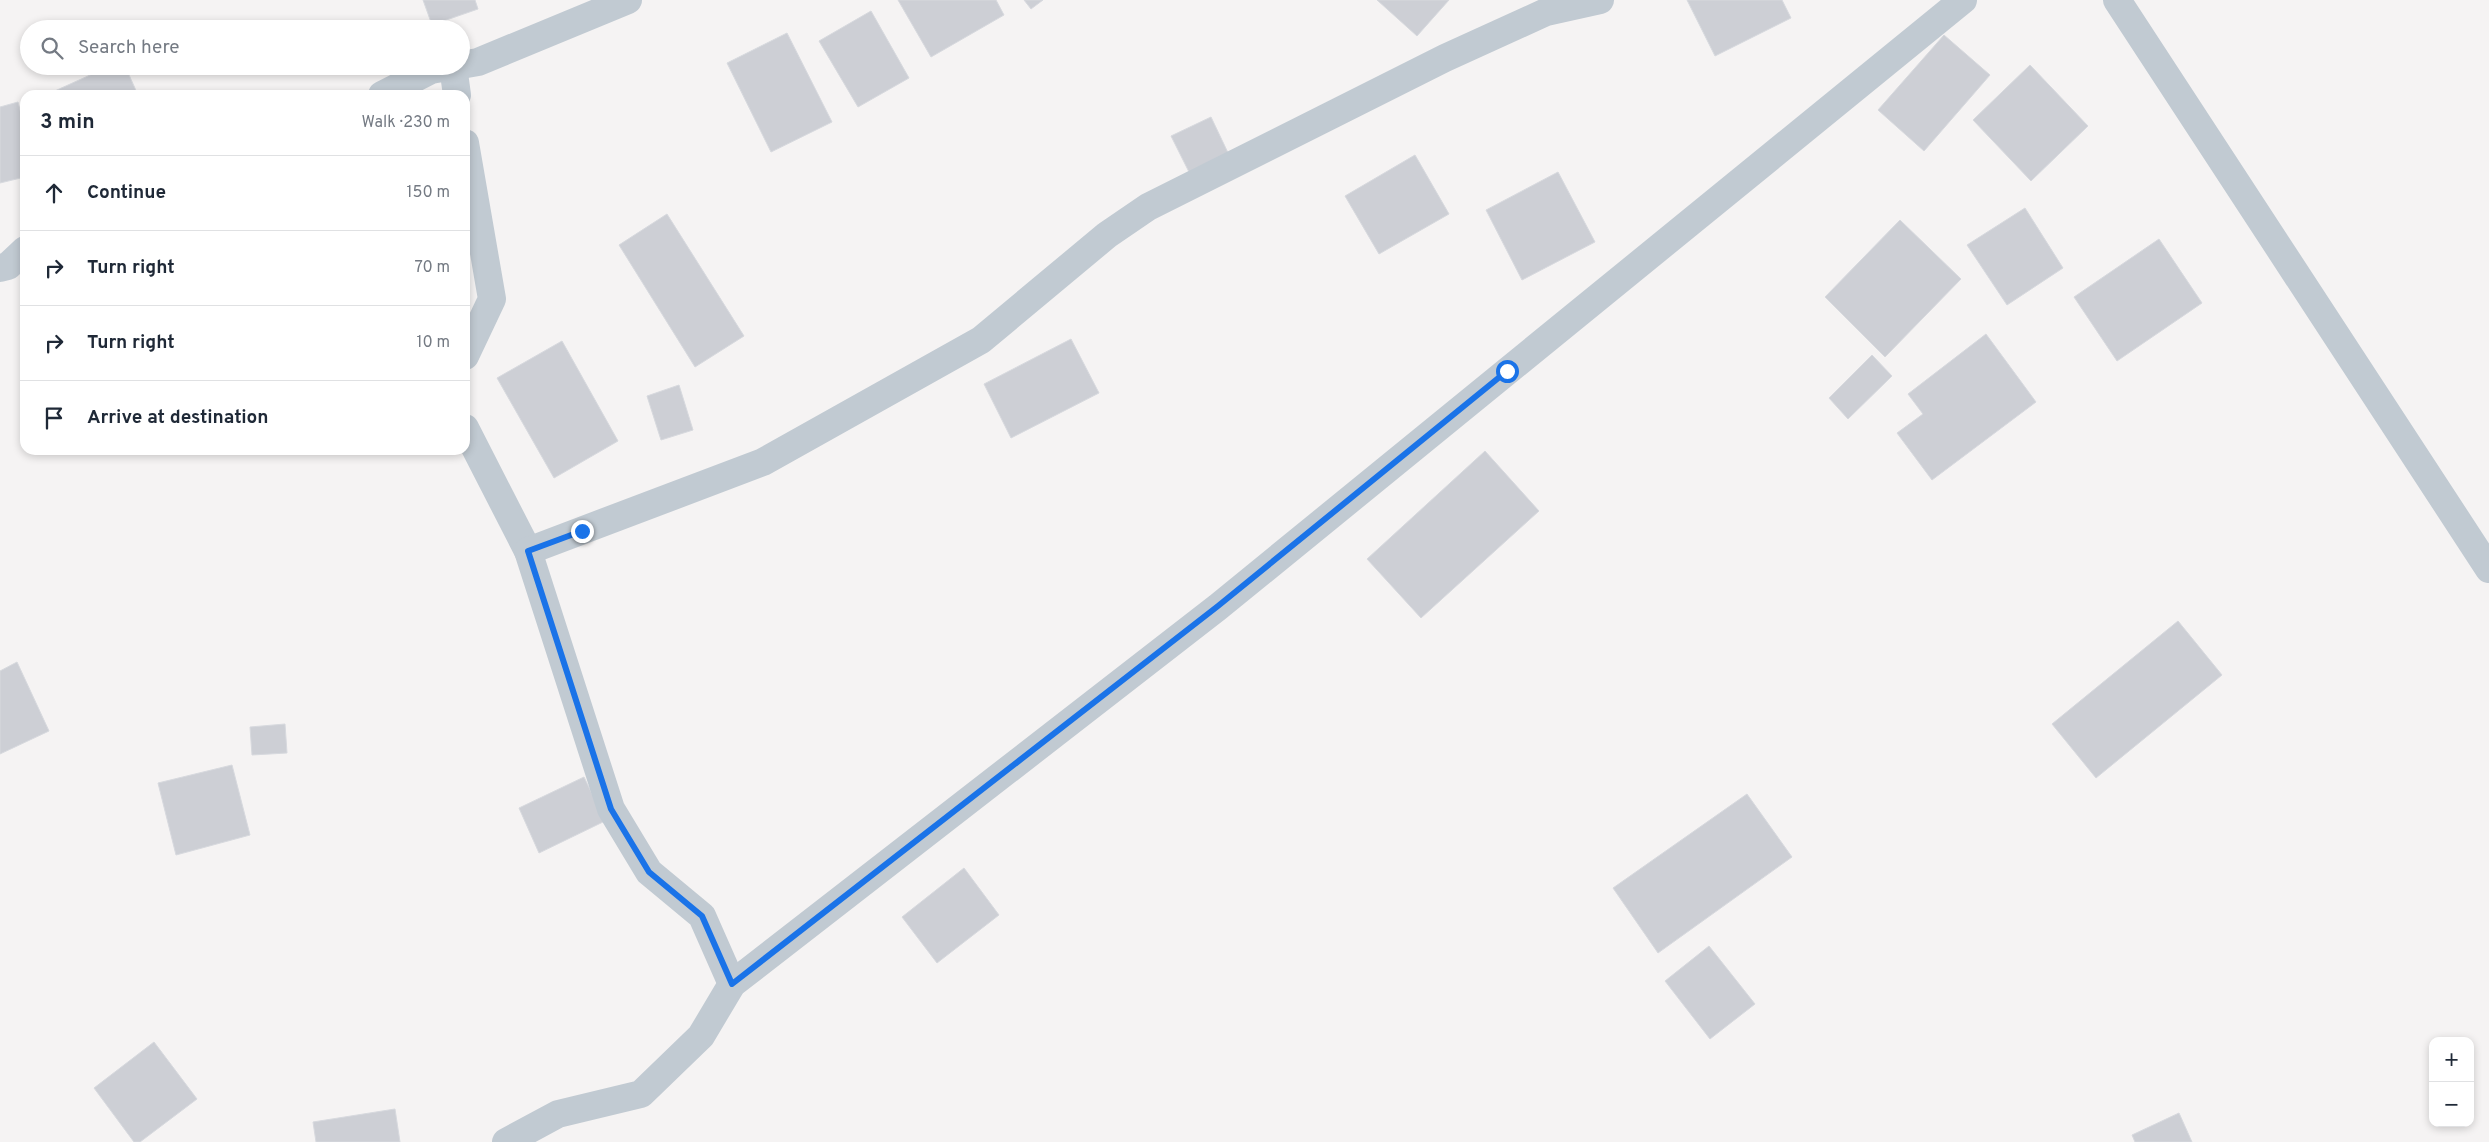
<!DOCTYPE html>
<meta charset="utf-8">
<style>
:root{--surface:#fff;--page:#f6f6f7;--text:#1f2937;--muted:#747a83;--line:#e0e1e3}
body{margin:0;font-family:Overpass,sans-serif;background:var(--page);color:var(--text)}
.controls{position:absolute;right:15px;bottom:15px;display:grid;overflow:hidden;border-radius:10px;box-shadow:0 2px 8px #0003}
.controls button{width:45px;height:45px;display:grid;place-items:center;padding:0;border:0;border-bottom:1px solid var(--line);background:var(--surface);color:var(--text);font:25px sans-serif}
.stop{position:absolute;width:15px;height:15px;margin:-11px;border:4px solid #1a73e8;border-radius:50%;background:#fff}
.stop.end{background:#1a73e8;border-color:#fff;box-shadow:0 1px 5px #0008}
.list{margin:0;padding:0;list-style:none}
h2{display:flex;justify-content:space-between;align-items:center;height:65px;margin:0;padding:0 20px;font-size:21px}
h2 small{font-size:16px;font-weight:400;color:var(--muted)}
.list li{display:grid;grid-template-columns:32px 1fr auto;gap:15px;align-items:center;box-sizing:border-box;height:75px;padding:0 20px;border-top:1px solid var(--line)}
.list b{display:block;font-size:19px;white-space:nowrap}
.list em{font-size:16px;font-style:normal;color:var(--muted)}
.icon{flex:none;width:28px;height:28px;fill:none;stroke:currentColor;stroke-width:2;stroke-linecap:round;stroke-linejoin:round}
.map{position:relative;flex:none;width:2489px;height:1142px;overflow:hidden}
.search{position:absolute;background:var(--surface);box-shadow:0 2px 8px #0003;left:20px;top:20px;width:450px;height:55px;display:flex;align-items:center;gap:12px;box-sizing:border-box;padding:0 18px;border-radius:28px;color:var(--muted);font-size:19px}
.panel{position:absolute;background:var(--surface);box-shadow:0 2px 8px #0003;left:20px;top:90px;width:450px;height:365px;border-radius:15px}
.map>svg:first-child{display:block}
.building{fill:#cdcfd5;stroke:#d7d9de}
.lines{fill:none;stroke-linecap:round;stroke-linejoin:round}
.street{stroke:#c1cad2;stroke-width:28}
.route{stroke:#1a73e8;stroke-width:6}
</style>
<div class="map">
<svg width="2489" height="1142" viewBox="0 0 2489 1142">
<rect width="100%" height="100%" fill="#f5f3f3"/>
<g class="building">
<polygon points="423,0 475,0 478,9 432,25"/>
<polygon points="898,0 996,0 1004,15 931,57"/>
<polygon points="1024,0 1043,0 1031,9"/>
<polygon points="1377,0 1449,0 1417,36"/>
<polygon points="1687,0 1782,0 1791,18 1715,56"/>
<polygon points="871,11 909,78 858,107 819,41"/>
<polygon points="787,33 832,122 771,152 727,63"/>
<polygon points="1944,35 1990,75 1924,151 1878,110"/>
<polygon points="2030,65 2088,126 2031,181 1973,120"/>
<polygon points="110,66 125,66 138,95 46,95"/>
<polygon points="18,102 25,130 25,177 0,183 0,107"/>
<polygon points="1211,117 1230,157 1191,176 1171,136"/>
<polygon points="1415,155 1449,214 1379,254 1345,196"/>
<polygon points="1558,172 1595,242 1522,280 1486,210"/>
<polygon points="2025,208 2063,268 2007,305 1967,245"/>
<polygon points="667,214 744,336 695,367 619,245"/>
<polygon points="1900,220 1961,279 1885,357 1825,297"/>
<polygon points="2159,239 2202,303 2117,361 2074,297"/>
<polygon points="1986,334 2036,402 1932,480 1897,433 1923,414 1908,394"/>
<polygon points="1071,339 1099,393 1011,438 984,384"/>
<polygon points="562,341 618,441 554,478 497,378"/>
<polygon points="1872,355 1892,376 1848,419 1829,398"/>
<polygon points="679,385 693,430 661,440 647,396"/>
<polygon points="1485,451 1539,511 1421,618 1367,559"/>
<polygon points="2178,621 2222,675 2096,778 2052,724"/>
<polygon points="17,662 49,731 0,754 0,671"/>
<polygon points="285,724 287,753 252,755 250,727"/>
<polygon points="232,765 250,835 176,855 158,783"/>
<polygon points="584,777 605,821 539,853 519,808"/>
<polygon points="1747,794 1792,857 1658,953 1613,888"/>
<polygon points="964,868 999,915 937,963 902,917"/>
<polygon points="1709,946 1755,1004 1710,1039 1665,981"/>
<polygon points="154,1042 197,1099 140,1142 134,1142 94,1088"/>
<polygon points="395,1109 400,1142 316,1142 313,1122"/>
<polygon points="2179,1113 2192,1142 2135,1142 2132,1135"/>
</g>
<g class="lines">
<g class="street">
<polyline points="2117,0 2489,569"/>
<polyline points="461,65 478,62 628,0"/>
<polyline points="382,95 431,70 453,66 457,95"/>
<polyline points="465,143 492,299 465,356"/>
<polyline points="0,268 8,266 25,250"/>
<polyline points="465,428 528,551 611,809 649,872 702,916 732,984"/>
<polyline points="528,551 763,462 981,340 1107,235 1148,207 1445,58 1546,12 1600,0"/>
<polyline points="506,1142 558,1114 641,1094 701,1036 732,984 1218,607 1963,0"/>
</g>
</g>
<g class="lines">
<polyline class="route" points="582,531 528,551 611,809 649,872 702,916 732,984 1218,606 1507,371"/>
</g>
</svg>
<div class="controls">
<button>+</button>
<button>−</button>
</div>
<div class="stop" style="left:1507px;top:371px"></div>
<div class="stop end" style="left:582px;top:531px"></div>
<div class="search"><svg class="icon" aria-label="search" viewBox="0 0 24 24"><circle cx="10" cy="10" r="6"/><path d="M15 15l6 6"/></svg>Search here</div>
<section class="panel">
<h2>3 min<small>Walk · 230 m</small></h2>
<ul class="list">
<li><svg class="icon" aria-label="ahead" viewBox="0 0 24 24"><path d="M12 20V5M6 11l6-6 6 6"/></svg><div><b>Continue</b></div><em>150 m</em></li>
<li><svg class="icon" aria-label="right" viewBox="0 0 24 24"><path d="M7 20v-9h11M14 6l5 5-5 5"/></svg><div><b>Turn right</b></div><em>70 m</em></li>
<li><svg class="icon" aria-label="right" viewBox="0 0 24 24"><path d="M7 20v-9h11M14 6l5 5-5 5"/></svg><div><b>Turn right</b></div><em>10 m</em></li>
<li><svg class="icon" aria-label="arrive" viewBox="0 0 24 24"><path d="M6 21V4h12l-3 4 3 4H6"/></svg><div><b>Arrive at destination</b></div></li>
</ul>
</section>
</div>
